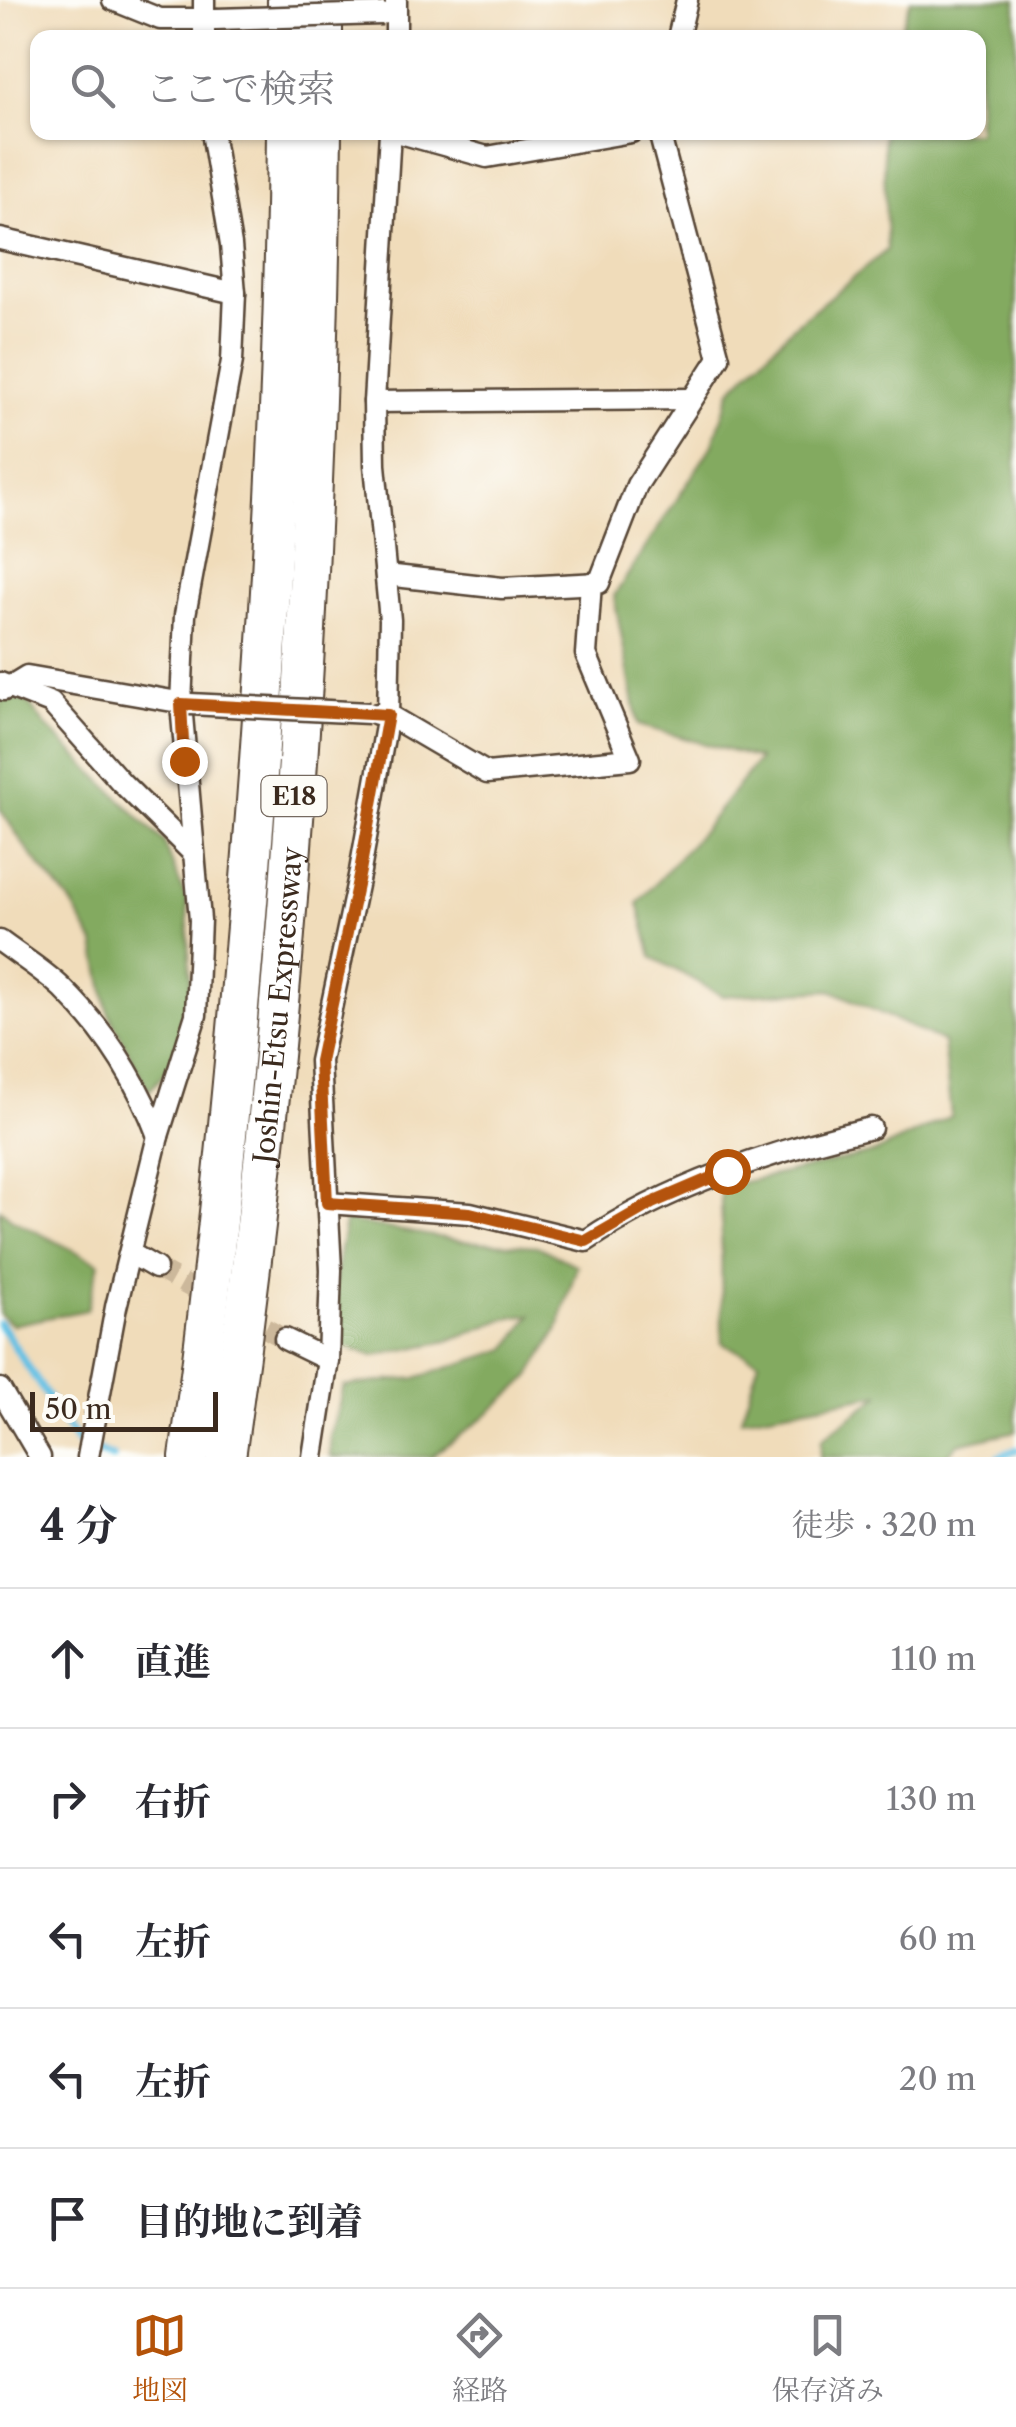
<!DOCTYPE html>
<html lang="ja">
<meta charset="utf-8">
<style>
:root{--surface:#fff;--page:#f2f2f3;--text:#2b2b33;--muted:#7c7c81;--line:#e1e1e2;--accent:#b45309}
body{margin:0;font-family:"Libre Caslon Text","Noto Serif JP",serif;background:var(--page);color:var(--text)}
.scale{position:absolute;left:30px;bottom:25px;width:188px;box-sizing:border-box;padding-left:10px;border:5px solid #3b2a1e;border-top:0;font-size:28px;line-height:35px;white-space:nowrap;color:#3b2a1e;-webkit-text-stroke:8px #fdfcf7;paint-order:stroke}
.stop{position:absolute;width:30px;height:30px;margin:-22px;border:8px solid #b45309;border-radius:50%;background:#fff}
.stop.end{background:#b45309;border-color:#fff;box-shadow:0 2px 10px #0008}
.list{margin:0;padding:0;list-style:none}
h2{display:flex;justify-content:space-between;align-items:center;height:130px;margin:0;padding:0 40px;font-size:42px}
h2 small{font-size:32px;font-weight:400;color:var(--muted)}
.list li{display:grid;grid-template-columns:65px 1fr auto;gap:30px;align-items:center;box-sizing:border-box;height:140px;padding:0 40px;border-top:2px solid var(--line)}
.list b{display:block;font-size:38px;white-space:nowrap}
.list em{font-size:32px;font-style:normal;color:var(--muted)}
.icon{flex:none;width:55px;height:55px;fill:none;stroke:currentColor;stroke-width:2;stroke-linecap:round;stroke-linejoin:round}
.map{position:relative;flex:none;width:1016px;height:1457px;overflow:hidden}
.search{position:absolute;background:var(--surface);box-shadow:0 2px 8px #0004;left:30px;right:30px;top:30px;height:110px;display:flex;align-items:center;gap:25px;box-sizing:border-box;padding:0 35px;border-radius:20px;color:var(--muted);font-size:38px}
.sheet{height:830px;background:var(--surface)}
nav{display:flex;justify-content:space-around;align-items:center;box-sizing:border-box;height:140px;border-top:2px solid var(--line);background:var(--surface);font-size:28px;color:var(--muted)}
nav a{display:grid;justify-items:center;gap:5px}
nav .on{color:var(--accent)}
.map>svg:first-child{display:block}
.forest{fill:#83aa60;stroke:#5f6a3f;stroke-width:2.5}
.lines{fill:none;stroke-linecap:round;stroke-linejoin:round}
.stream{stroke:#66c1e4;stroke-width:8}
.street-tunnel{stroke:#ccb89b;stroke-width:20;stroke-dasharray:20 10;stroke-linecap:butt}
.street-casing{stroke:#564535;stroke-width:25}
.highway-casing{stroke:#564535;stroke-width:42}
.street{stroke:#fff;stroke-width:20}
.highway{stroke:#fff;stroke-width:38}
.street-bridge-casing{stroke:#564535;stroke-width:25;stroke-linecap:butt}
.street-bridge{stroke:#fff;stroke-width:20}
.route{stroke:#b45309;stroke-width:12}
.labels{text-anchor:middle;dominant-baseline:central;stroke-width:8;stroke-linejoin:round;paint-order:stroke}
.shield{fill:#fdfcf7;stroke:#75695f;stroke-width:2.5}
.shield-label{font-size:25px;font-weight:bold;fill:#3b2a1e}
.street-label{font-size:28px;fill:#3b2a1e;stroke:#fdfcf7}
</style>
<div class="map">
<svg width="1016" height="1457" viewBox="0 0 1016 1457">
<rect width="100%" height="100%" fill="#fdfcf7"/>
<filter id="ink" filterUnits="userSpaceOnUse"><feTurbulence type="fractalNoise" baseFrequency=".01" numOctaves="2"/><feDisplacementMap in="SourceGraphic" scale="20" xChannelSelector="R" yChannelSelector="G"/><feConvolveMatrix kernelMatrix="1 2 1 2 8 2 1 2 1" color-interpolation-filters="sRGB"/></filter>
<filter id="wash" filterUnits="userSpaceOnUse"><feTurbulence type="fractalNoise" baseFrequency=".0048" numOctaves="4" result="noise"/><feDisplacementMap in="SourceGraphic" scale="40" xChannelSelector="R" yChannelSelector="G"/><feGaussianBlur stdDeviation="2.25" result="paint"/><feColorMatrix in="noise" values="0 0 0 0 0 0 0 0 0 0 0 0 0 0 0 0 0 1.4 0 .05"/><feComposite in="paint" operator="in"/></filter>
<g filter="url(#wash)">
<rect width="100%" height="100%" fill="#f0dcba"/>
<g class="forest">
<polygon points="911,0 1016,0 1016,1431 958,1444 946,1457 820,1457 822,1439 881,1394 741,1419 759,1361 722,1343 721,1187 874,1153 951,1116 943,1042 831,990 723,996 652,957 638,903 704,829 759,759 638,725 614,596 713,444 731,390 794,326 887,250 883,133 978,132 978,38 898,37"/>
<polygon points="0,697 27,701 44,724 164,842 187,901 191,1008 169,1068 149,1091 108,1012 95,945 72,904 28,851 0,809"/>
<polygon points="0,1209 13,1220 99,1263 87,1310 12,1325 0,1315"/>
<polygon points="345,1221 461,1241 537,1246 577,1266 557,1331 528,1379 478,1422 431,1457 330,1457 330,1436 344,1386 416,1378 507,1349 531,1315 505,1319 447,1341 374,1356 333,1343 331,1299"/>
</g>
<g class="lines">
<g class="stream">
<polyline points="0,1324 77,1442 112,1457"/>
<polyline points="999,1457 1016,1450"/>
</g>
</g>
</g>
<g filter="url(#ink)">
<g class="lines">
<g class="street-tunnel">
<polyline points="156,1268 213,1300"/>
<polyline points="239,1314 285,1339"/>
</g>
<defs>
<g id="street">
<polyline points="113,0 160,19 216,19"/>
<polyline points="396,0 396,38"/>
<polyline points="204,38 204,0"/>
<polyline points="678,38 687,0"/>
<polyline points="397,132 487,157 631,132"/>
<polyline points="0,239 235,293"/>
<polyline points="374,402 692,399"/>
<polyline points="386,575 502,588 599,583 637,485 719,358 659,132"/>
<polyline points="0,683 51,703 121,782 193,853"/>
<polyline points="4,690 27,676 190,704"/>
<polyline points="377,714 388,715 487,773 630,759 586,654 591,583"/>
<path d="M0,941C20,956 43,970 62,988C105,1030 137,1080 158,1136"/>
<path d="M327,1203L470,1213L586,1241C665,1187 778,1149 871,1128"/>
<polyline points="130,1253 156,1268"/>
<polyline points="285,1339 328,1360"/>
<polyline points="0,1389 40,1457"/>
<polyline points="88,1457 116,1307 158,1136 196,1015 200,920 181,704 185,615 232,361 235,293 231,245 212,132"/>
<polyline points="313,1457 328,1360 331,1270 320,1061 360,871 388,715 390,620 375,465 374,402 390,132"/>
</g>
<g id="highway">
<polyline points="287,0 287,38"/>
<polyline points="323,0 323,38"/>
<path d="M189,1457C216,1265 234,1072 250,879C270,631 284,382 286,132"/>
<path id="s1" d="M226,1457C289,1019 317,575 322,132"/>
</g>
</defs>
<use href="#street" class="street-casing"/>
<use href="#highway" class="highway-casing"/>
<use href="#street" class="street"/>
<use href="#highway" class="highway"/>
<defs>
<g id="street-bridge">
<polyline points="216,19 382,14"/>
<polyline points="190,704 369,713"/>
</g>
</defs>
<use href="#street-bridge" class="street-bridge-casing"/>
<use href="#street-bridge" class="street-bridge"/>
</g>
</g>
<g class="lines" filter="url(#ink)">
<polyline class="route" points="184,761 181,704 388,715 360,871 320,1061 327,1203 470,1213 586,1241 652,1203 727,1171"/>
</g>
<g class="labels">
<rect class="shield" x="261.5" y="776" width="65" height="40" rx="8"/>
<g class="shield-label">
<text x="294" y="796">E18</text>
</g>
<g class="street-label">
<text stroke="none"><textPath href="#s1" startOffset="455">Joshin-Etsu Expressway</textPath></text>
</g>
</g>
</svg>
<div class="scale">50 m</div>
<div class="stop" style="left:727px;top:1171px"></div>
<div class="stop end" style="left:184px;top:761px"></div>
<div class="search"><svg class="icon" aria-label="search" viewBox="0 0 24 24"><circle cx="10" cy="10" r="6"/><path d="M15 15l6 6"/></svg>ここで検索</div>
</div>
<section class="sheet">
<h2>4 分<small>徒歩 · 320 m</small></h2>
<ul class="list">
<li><svg class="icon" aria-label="ahead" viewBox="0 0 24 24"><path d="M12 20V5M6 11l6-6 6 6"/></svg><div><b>直進</b></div><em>110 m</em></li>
<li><svg class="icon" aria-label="right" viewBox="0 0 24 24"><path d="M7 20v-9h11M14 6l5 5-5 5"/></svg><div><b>右折</b></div><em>130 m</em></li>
<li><svg class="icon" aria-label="left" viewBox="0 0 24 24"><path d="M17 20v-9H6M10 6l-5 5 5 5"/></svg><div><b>左折</b></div><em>60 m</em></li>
<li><svg class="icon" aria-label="left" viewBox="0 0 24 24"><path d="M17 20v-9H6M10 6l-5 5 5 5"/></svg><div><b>左折</b></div><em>20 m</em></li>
<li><svg class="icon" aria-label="arrive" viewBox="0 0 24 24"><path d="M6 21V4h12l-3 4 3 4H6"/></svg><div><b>目的地に到着</b></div></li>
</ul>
</section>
<nav>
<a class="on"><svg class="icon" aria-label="map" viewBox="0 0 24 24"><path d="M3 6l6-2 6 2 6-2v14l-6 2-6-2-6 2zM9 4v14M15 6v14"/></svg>地図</a>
<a><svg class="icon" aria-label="directions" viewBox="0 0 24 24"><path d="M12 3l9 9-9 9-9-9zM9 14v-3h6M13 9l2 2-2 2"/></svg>経路</a>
<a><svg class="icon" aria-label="saved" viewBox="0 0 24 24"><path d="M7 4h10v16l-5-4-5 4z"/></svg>保存済み</a>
</nav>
